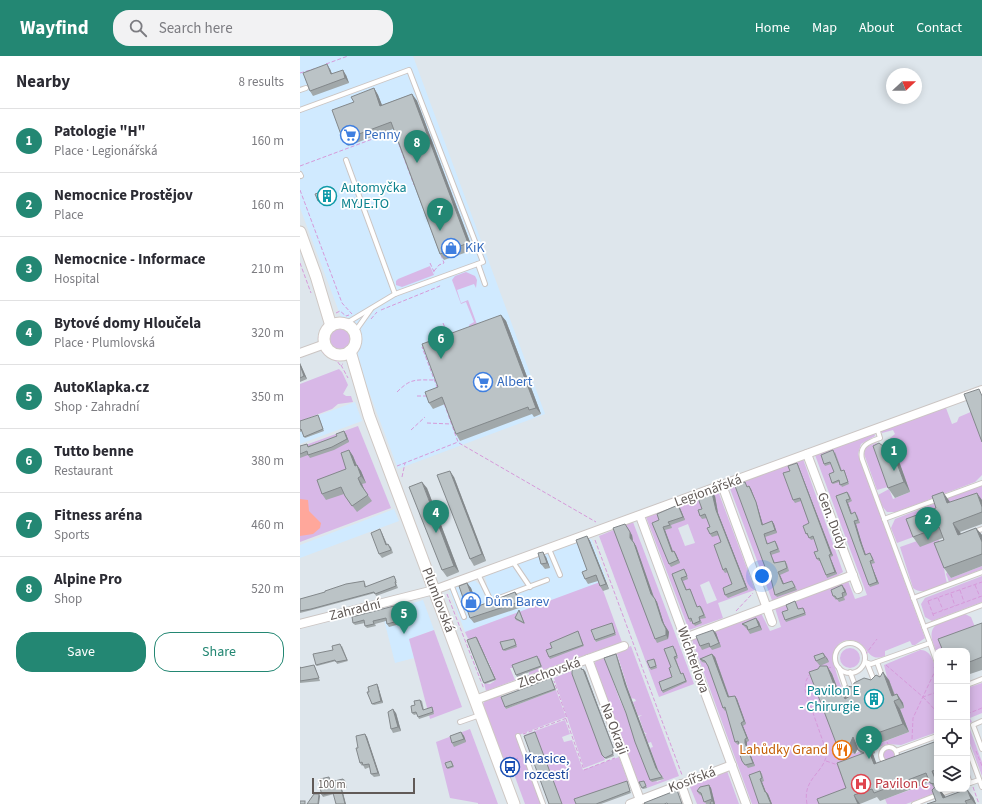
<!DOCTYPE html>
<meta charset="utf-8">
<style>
:root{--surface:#fff;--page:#f2f2f3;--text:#2b2b33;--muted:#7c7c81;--line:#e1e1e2;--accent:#238773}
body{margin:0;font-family:"Source Sans 3",sans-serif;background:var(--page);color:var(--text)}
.controls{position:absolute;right:12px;bottom:12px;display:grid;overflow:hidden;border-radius:8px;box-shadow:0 2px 10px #0003}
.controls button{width:36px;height:36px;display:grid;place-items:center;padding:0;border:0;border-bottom:1px solid var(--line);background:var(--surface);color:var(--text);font:20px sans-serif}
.compass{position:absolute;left:586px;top:12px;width:36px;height:36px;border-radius:50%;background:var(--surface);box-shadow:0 2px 10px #0003;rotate:68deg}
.scale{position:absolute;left:12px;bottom:10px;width:103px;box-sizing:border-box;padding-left:4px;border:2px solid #615a57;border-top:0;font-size:11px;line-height:14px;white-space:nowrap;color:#615a57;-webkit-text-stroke:3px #fff;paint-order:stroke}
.you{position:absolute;left:462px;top:520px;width:14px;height:14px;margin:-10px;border:3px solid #fff;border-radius:50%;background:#1a73e8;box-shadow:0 0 0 6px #1a73e833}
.badge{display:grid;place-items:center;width:26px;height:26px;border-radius:50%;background:var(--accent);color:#fff;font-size:13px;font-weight:700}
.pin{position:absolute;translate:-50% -33px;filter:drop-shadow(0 1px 2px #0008)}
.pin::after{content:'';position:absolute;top:21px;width:14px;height:12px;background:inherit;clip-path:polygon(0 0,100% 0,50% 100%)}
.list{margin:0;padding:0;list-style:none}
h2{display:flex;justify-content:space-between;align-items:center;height:52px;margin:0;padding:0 16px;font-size:17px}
h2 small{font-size:13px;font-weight:400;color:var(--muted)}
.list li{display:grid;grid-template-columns:26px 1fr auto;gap:12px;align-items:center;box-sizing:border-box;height:64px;padding:0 16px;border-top:1px solid var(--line)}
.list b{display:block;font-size:15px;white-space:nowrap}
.list p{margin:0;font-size:13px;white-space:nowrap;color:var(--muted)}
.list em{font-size:13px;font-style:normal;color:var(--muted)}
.actions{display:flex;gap:8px;padding:12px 16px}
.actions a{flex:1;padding:9px 0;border:1px solid var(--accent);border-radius:16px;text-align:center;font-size:14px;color:var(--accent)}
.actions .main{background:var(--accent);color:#fff}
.icon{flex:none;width:22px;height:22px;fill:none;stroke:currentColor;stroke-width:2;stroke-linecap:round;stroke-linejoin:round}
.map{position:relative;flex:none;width:682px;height:748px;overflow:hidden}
header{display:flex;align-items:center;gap:24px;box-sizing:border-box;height:56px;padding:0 20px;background:var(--accent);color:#fff}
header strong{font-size:19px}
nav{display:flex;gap:22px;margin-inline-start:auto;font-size:14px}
.search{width:280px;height:36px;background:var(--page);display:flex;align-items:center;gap:10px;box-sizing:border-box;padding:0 14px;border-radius:16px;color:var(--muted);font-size:15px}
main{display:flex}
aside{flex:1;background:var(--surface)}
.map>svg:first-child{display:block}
.commercial{fill:#d0eaff}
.green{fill:#d8b8e7;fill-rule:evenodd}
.water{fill:#ffa79b}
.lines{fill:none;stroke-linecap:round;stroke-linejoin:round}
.service-casing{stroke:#cbc5c3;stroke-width:6}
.minor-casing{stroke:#cbc5c3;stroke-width:10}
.secondary-casing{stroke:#cfc8c4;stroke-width:13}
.path{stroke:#d69ada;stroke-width:1;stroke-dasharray:4 2;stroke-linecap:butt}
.service{stroke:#fff;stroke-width:4}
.minor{stroke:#fff;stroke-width:8}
.secondary{stroke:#fff;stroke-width:11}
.wall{fill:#a1a8aa}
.shaded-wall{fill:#83888b}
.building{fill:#bbc3c6;stroke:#83888b}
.labels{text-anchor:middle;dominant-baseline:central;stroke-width:3.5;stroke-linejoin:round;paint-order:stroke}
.shop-label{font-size:14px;fill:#366cbe;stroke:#fff;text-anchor:start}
.culture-label{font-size:14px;fill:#0d838f;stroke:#fff;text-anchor:start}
.street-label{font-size:14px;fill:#615a57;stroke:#fff}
.food-label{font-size:14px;fill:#c56008;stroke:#fff;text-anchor:end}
.transit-label{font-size:14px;fill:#164399;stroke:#fff;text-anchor:start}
.health-label{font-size:14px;fill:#be3a42;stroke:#fff;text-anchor:start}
</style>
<header>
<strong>Wayfind</strong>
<div class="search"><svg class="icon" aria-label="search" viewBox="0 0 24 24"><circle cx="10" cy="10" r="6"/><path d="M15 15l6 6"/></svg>Search here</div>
<nav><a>Home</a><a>Map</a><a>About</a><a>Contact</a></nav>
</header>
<main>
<aside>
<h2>Nearby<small>8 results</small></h2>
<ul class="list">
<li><span class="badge">1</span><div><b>Patologie &quot;H&quot;</b><p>Place · Legionářská</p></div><em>160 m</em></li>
<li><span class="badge">2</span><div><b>Nemocnice Prostějov</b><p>Place</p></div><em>160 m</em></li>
<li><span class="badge">3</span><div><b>Nemocnice - Informace</b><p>Hospital</p></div><em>210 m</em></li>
<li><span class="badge">4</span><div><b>Bytové domy Hloučela</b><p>Place · Plumlovská</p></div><em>320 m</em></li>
<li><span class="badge">5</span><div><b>AutoKlapka.cz</b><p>Shop · Zahradní</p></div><em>350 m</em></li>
<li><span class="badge">6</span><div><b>Tutto benne</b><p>Restaurant</p></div><em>380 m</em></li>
<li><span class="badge">7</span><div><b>Fitness aréna</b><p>Sports</p></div><em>460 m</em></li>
<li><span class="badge">8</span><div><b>Alpine Pro</b><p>Shop</p></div><em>520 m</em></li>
</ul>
<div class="actions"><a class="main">Save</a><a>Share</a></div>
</aside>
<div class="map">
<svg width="682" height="748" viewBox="0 0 682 748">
<rect width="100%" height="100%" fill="#dee6ec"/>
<g class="commercial">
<polygon points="0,0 113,0 245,358 98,413 0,152"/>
<polygon points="55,346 62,365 0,388 0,366"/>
<polygon points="94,453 99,465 0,502 0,489"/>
<polygon points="287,481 292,484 307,524 165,576 149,534 174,524 181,530 187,528 185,520"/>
<polygon points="123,544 134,574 109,583 114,602 95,607 82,556"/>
</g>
<g class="green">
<polygon points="130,210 134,219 102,231 96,229 96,225 98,223"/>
<polygon points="166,216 175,220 177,224 176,232 174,228 157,234 161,247 168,244 179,274 170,273 169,269 174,266 166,246 161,248 152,224 155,220"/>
<circle cx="40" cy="283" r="11"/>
<polygon points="39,313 42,316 48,329 43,338 46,340 51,340 53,346 38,348 32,353 0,365 0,328"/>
<polygon points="655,346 653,349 646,352 652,368 657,366 659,361 673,355 682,381 682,419 675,426 596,456 587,456 582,450 578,439 589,433 593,443 610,436 595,394 593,394 590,382 595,378 593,374 582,377 580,374"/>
<polygon points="58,370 91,452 0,486 0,391"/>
<path d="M574,376L575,380L561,388L558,398L625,582L615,589H612L610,585L585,595V600C567,607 569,589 555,585C550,583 544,584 540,587C524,599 543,632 548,648L538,633L532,618L515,625L542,700L552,697L555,698L561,694L566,707L552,740L531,748H452L392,584L461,557L470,575L481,571L475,552L546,525H548L555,543L567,539L515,399Z"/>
<polygon points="576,387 581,389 591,430 577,434 564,398 566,391"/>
<polygon points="503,403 543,516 538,519 538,522 473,547 429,430"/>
<polygon points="679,430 682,430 682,447 616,480 597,487 591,472 595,463"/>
<path d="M418,435L455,534L418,547L423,562L389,574L346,461ZM388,468L395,487L385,490L378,472ZM409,525L417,544L407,548L400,529Z"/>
<polygon points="333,466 394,628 359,641 299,480"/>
<path d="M639,484C644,499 643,513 647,527C636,531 623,540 613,532L600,491L617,485Z"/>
<polygon points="682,510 682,513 649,526 646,518 648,515 651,522"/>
<polygon points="682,520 682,546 632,565 625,561 621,548 625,542"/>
<path d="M300,526L322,586L229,619V616L242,611L210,612L215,624L186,635L184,627L190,628L196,624C193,617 188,603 183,596C178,587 171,592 165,576ZM301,573L316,578L296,586L291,576Z"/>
<path d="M665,558L671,561L679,581L646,595H637V597C633,587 627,576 637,568Z"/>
<polygon points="134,574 162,651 130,663 109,583"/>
<path d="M331,590L379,720L347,732L341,727L337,729L293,611L297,602ZM317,598L331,642L335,643L336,645L333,646L338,660L342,659L339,661L344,676L347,678H345L348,687L351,686L353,691L350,692L358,714L364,723L357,726L319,642L307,609Z"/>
<circle cx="550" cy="602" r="10"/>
<path d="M620,594C644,592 637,661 637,676L601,689L588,688L579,691L578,688L609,676L600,653L604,651L603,647L598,649L589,625H588L584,609Z"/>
<polygon points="271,615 305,704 284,712 254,622"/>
<polygon points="682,627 682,657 670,662 672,666 668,668 682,706 682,720 667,679 667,632"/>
<polygon points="256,634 266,661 216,680 242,748 225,748 211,710 201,699 182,649 186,644 200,638 206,653"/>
<polygon points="265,664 270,678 262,681 264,686 272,684 283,714 319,701 328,725 276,744 277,748 262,748 224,679"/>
<polygon points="170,673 198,748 178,748 178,747 150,742 136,686"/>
<circle cx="588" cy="698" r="8"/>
<polygon points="427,715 439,748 397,748 390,731 393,727"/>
<polygon points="632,726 636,737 606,748 587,748 585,743"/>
</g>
<polygon class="water" points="0,443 8,444 9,455 21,467 20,472 13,478 0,480"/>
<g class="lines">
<defs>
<g id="service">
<polyline points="0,34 6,32"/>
<polyline points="0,54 109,14 183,206 95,238 45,268"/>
<polyline points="46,104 95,238"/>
<polyline points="0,118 1,120"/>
<polyline points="178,208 185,228"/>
<polyline points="54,277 71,253"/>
<polyline points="584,463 682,427"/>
<polyline points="674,476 682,473"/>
<polyline points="249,493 260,519"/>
<polyline points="213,506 230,531"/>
<polyline points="178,518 191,545 247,524"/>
<polyline points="151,528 164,561"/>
<polyline points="613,542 682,516"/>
<polyline points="624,571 682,549"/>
<polyline points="630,587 637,607"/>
<circle cx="550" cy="602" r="15"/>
<path d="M565,606L571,608L630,587L562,403C559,389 569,386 580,382L577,372"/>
<polyline points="577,606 583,623"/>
<polyline points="567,607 575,627"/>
<polyline points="539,612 550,645"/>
<polyline points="550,616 556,632"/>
<polyline points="667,629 682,623"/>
<polyline points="682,665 673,669 682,693"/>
<polyline points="160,666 180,659"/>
<polyline points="218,680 243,748"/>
<polyline points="667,690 682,731"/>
<circle cx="589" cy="699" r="8"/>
<polyline points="596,695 637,680"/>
<polyline points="667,719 670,727"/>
<polyline points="667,728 679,724"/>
<polyline points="643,737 655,733"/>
<polyline points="614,748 637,739"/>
</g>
<g id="minor">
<polyline points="0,297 25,288"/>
<polyline points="507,398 558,533"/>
<polyline points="422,429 472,566"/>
<polyline points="340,460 446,748"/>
<polyline points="0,568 134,534 682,334"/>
<polyline points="385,582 553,519"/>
<polyline points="288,603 340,744"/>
<polyline points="175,644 324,590"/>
<polyline points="381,728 388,748"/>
<polyline points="330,748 432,709"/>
</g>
<g id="secondary">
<polyline points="0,176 16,220 31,270"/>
<circle cx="40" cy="283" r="16"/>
<polyline points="50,295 69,360 214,748"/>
</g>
</defs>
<use href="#service" class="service-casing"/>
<use href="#minor" class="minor-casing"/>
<use href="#secondary" class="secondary-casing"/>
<g class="path">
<polyline points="26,8 48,0"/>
<polyline points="0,17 14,13"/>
<polyline points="0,110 94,75 114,129"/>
<polyline points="0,134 42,247 52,258"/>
<polyline points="0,207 11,237"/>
<polyline points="130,207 135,218"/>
<polyline points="134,215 139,209 144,207 141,199"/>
<polyline points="81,254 140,230 139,228"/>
<polyline points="36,257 40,255 46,260 49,259"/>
<polyline points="71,263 77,256"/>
<polyline points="143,267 148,279"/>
<polyline points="19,282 22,274"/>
<polyline points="59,291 60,278"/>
<polyline points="124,291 122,291 137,331"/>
<polyline points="23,296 37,305 40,309 43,308"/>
<polyline points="41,309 48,322"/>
<path d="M97,336C111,322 115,324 134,324"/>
<polyline points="117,340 127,340"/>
<polyline points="127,367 151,368"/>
<polyline points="111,374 125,361"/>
<polyline points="159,387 296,466"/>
<polyline points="97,410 158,386 144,347"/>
<polyline points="102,421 105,407"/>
<polyline points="295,484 382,719"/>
<polyline points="675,529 680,541"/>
<polyline points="660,534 664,546"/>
<polyline points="147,538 184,633"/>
<polyline points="651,538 655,550"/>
<polyline points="638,542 643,554"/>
<polyline points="628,545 682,526"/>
<polyline points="628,545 634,561"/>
<polyline points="436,555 453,537"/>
<polyline points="633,558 682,540"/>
<polyline points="565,599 577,583"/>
<polyline points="586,609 623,641 637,636"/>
<polyline points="634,611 637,620"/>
<polyline points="527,612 533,611"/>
<polyline points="623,641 637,656"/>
<polyline points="667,658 682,652"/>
<polyline points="266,663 284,714 315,702"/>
<polyline points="223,678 267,662 254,625"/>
<polyline points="612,683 613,662 635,615"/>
<polyline points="587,686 588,688"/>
<polyline points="676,695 682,710"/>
<polyline points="526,705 538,709"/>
<polyline points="210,707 218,702"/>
<polyline points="538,710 546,732"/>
<polyline points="673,731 679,748"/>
<path d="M507,748C502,722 524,718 527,697L505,634L506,625L509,619"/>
</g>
<use href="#service" class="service"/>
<use href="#minor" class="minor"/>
<use href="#secondary" class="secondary"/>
</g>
<g class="wall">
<polygon points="30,13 32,18 46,19 49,27 13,40 10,35"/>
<polygon points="74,32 78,39 82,49 112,38 117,45 173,194 144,204 140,198 93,73 48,90 43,84 54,46"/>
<polygon points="34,133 37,140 19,146 18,145"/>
<polygon points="201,259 206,265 241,358 234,361 232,358 160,385 156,378 145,348 133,353 129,347 138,331"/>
<polygon points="0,307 7,323 0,326"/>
<polygon points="19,361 24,375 5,382 2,375 0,376 0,365"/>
<polygon points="46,378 49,386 34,394 10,402 8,399 0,402 0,390 7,388 8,390"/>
<polygon points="588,384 595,394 610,436 595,442 588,432 583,390"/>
<polygon points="49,394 53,400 57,409 61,415 66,427 62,428 65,435 72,445 57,456 45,440 44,438 26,444 22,438 46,413"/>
<polygon points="535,396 542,415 544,414 545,416 549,428 542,431 539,426 533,428 532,427 534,416 531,408 525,410 524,408"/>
<polygon points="498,409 533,500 530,501 537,518 527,522 526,519 520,505 519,505 517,503 518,495 514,483 511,484 508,480 506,478 509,467 501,445 495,447 493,444 490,415"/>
<polygon points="154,421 186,505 174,510 170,503"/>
<polygon points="447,429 447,431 451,433 457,449 463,469 472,465 474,468 477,477 465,481 468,488 475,485 477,488 480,496 471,499 475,507 485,505 487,508 489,515 480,519 483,527 494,528 497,534 477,541 475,539 471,522 470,522 468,519"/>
<polygon points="127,432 159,516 147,521 142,514"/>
<polygon points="547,436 549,438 552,445 548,447 551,457 557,459 560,467 556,468 562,488 566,499 572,500 575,507 571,508 579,528 570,531 569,529 536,440"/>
<polygon points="412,437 415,440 418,457 448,534 428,542 425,539 432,528 428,516 425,517 423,514 421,486 419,479 412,481 410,478 410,471 407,462 402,463 400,460 402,453"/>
<polygon points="682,444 682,468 660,476 661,478 676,472 682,479 682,510 651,522 644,512 643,482 620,491 613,481 650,446"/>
<polygon points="378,449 380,452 385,464 371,469 372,472 365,474 373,495 374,495 376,498 380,507 371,511 369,508 359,464"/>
<polygon points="313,472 332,479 333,485 336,490 354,541 357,546 364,568 369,576 368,583 357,587 355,583"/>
<polygon points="82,477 87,488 91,491 93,497 82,502 79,498"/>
<polygon points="287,480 290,485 309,533 303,535 300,530 298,525 288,528 285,523 287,514"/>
<polygon points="246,501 250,512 245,513 241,508"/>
<polygon points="386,516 388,523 383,525 387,534 390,533 391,535 397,551 400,550 402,552 406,562 400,563 402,567 395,570 392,565 390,566 389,563 372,518"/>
<polygon points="94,520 97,527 96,527 98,532 76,540 75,537 12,554 0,557 0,543 65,527 66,531"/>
<polygon points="167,527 171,532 178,550 215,536 219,541 222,551 174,567 170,562"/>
<polygon points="545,533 547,539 544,541 545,544 539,546 537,543 536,544 533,540"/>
<polygon points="495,545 498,553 504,553 506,559 486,566 485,564 488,554"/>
<polygon points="96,552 100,568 89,571 87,568 86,565 75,568 76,570 67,572 65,570 65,567 55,569 53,567"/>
<polygon points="220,556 225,568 216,564 215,562"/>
<polygon points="456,562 459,566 462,574 450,578 447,573 442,568"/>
<polygon points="312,567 316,579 296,586 295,584"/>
<polygon points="682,567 682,614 667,619 667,595"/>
<polygon points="413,574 416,577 421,591 412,594 410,591 402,594 400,590"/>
<polygon points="278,575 284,590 250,603 249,601 252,592"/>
<polygon points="177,582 196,624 185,628 183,625"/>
<polygon points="215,584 217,591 205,595 203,594"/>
<polygon points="42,590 48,605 37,608 36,605 17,610 16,609 33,594"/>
<polygon points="375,592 378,602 376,603 381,618 384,619 387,626 363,637 362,635 372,621"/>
<polygon points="412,598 415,601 429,640 435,640 437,643 446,668 443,670 449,685 447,686 447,690 455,710 448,712 442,705 443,698 439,688 438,689 435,686 426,654 425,655 423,652 408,610 406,607 402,606 400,603"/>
<polygon points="317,600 327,631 358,714 364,723 352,726 350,724"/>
<polygon points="514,600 527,602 529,606 520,610 516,605"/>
<polygon points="239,602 242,611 217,621 216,619"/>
<polygon points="355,604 357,612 351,614 350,612"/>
<polygon points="14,609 15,611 20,625 0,627 0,610 1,612"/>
<polygon points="280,610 282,614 285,615 315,696 313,697 314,700 306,703 302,699"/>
<polygon points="527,610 532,618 538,633 540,632 546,642 550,640 553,631 580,621 589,624 595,639 597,638 603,647 604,652 600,653 609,676 572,690 575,697 573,698 576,708 637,685 637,733 642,734 641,735 645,741 673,741 676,748 627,748 636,745 634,732 630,726 580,745 577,741 560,748 519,748 546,732 561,698 558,693 555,698 552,697 544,700 538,692 518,613"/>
<polygon points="251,622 256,634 206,653 205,651"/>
<polygon points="77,628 78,630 83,647 74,649 72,648 69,636"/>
<polygon points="120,644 122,645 124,654 133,653 134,658 119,663 117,658 114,659 112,657 115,649"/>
<polygon points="96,657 101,675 93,677 91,673"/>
<polygon points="161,676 164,680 166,686 154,691 152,687"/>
<polygon points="65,678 67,681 80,720 74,721 71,718 70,711 65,713 63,709 62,710 60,707 58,692"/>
<polygon points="152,706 154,711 148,713 147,712"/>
<polygon points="460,715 462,718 464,725 462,726 466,736 468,738 472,748 459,748"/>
<polygon points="30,723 31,726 43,723 45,724 47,732 42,733 34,738 23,741 22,739 22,730 19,728 18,726"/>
<polygon points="327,725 331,737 301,748 276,748"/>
<polygon points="345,727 347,732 343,733 342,732"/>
<polygon points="409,729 411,732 415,748 406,748 402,740 399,738 397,735"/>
</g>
<g class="shaded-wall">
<polygon points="27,8 30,13 34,23 31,18"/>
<polygon points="43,14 46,19 49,27 45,22"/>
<polygon points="74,32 78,39 85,57 80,50"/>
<polygon points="112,38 117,45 173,194 168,187"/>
<polygon points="201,259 206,265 241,358 236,352"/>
<polygon points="0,307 7,323 4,320 0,309"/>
<polygon points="44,375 46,378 49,386 47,383"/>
<polygon points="588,384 595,394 610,436 604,426"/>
<polygon points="49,394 53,400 59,416 55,410"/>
<polygon points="497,407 498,409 533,500 531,498"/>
<polygon points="57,409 61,415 66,427 61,420"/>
<polygon points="150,415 154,421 186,505 182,498"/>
<polygon points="58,422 62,428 65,436 61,429"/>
<polygon points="122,426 127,432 159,516 154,510"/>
<polygon points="449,430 451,433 457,449 464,472 462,469"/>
<polygon points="643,436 650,446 654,457 647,447"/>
<polygon points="412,437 415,440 418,457 448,534 446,531 416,454"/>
<polygon points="677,437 682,444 682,451"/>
<polygon points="546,444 548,447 553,460 550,454"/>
<polygon points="378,449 380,452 385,464 383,461"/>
<polygon points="472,465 474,468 477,477 475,474"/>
<polygon points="554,465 556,468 562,488 567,502 565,499 560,485"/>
<polygon points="653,467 660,476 665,488 658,479"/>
<polygon points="325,468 332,479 333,485 330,482"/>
<polygon points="363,471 365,474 374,499 372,496"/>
<polygon points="676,472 682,479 682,486"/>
<polygon points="80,473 82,477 88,492 86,489"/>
<polygon points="287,480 290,485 309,533 306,528"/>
<polygon points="334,487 336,490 354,542 351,538"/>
<polygon points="374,495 376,498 380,507 378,504"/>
<polygon points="243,496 246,501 250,512 247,507"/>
<polygon points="529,499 530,501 537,518 535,516"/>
<polygon points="570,505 571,508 579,528 577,526"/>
<polygon points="478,516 480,519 485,530 483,528"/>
<polygon points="167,527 171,532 180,556 176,551"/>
<polygon points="542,529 545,533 547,539 545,536"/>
<polygon points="215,536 219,541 222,551 219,546"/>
<polygon points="355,543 357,546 364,568 369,576 368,583 366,579"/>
<polygon points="94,550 96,552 100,568 98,565"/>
<polygon points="456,562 459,566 462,574 459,570"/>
<polygon points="413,574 416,577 421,591 419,587"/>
<polygon points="176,581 177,582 196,624 195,623"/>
<polygon points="523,597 527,602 529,606 525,601"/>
<polygon points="316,598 317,600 327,631 358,714 356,712 325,629"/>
<polygon points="412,598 415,601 430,644 428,641"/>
<polygon points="527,610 532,618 541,642 536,634"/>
<polygon points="283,613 285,615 315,696 314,694"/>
<polygon points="583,616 589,624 596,644 592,640"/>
<polygon points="77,628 78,630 83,647 81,645"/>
<polygon points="540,632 546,640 551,651 545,643"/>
<polygon points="597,638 603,647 604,652 599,643"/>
<polygon points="435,640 437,643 446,668 444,665"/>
<polygon points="594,645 600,653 609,676 603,668"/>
<polygon points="93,653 96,657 101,675 98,671"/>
<polygon points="441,667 443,670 449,685 447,682"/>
<polygon points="161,676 164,680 166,686 164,683"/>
<polygon points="65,678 67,681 80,720 78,717"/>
<polygon points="553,681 559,689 555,698 549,690"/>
<polygon points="566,681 572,690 575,697 569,689"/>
<polygon points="445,683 447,686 447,690 455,710 453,707 445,687"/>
<polygon points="567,690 573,698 580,717 574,708"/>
<polygon points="632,715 637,722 637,733 642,733 641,735 645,740 648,748 647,748 634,728"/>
<polygon points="460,723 462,726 467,739 465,736"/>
<polygon points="409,729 411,732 415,748 414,748 412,743"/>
<polygon points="41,732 42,733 46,748 45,748"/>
<polygon points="667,733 673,741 676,748 675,748 671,743"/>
<polygon points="466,736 468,738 472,748 471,748"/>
<polygon points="19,738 20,740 19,748 18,748"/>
<polygon points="554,739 560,748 558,748"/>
</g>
<g class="building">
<polygon points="27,8 31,18 43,14 45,22 10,35 3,17"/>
<polygon points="74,32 80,50 112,38 168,187 140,198 91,66 43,84 32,54 54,46 51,41"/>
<polygon points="33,132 36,138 18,145 15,138"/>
<polygon points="201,259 236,352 229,354 228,351 156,378 142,341 129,347 125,336 138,331 122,288"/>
<polygon points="0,309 4,320 0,322"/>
<polygon points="679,333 682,340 682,386 664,338"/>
<polygon points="18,359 23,373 4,381 1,373 0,374 0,365"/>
<polygon points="44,375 47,383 32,391 8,399 7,395 0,398 0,390 7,388 8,391 37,380 36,378"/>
<polygon points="588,384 604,426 588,432 573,390 579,387 583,390"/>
<polygon points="49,394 55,410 57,409 61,420 58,422 61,429 68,439 52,450 45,440 41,431 22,438 17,424 46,413 41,397"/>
<polygon points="533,394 541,415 544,414 548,426 540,429 539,424 532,427 529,418 534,416 530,406 524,408 521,399"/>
<polygon points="497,407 531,498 529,499 535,516 526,519 519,502 517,503 514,496 518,495 513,480 509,482 507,477 506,478 503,470 509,467 500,442 493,444 483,417 490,415 488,410"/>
<polygon points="150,415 182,498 170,503 137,419"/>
<polygon points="122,426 154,510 142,514 109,431"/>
<polygon points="445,426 447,431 449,430 456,446 462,469 472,465 475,474 464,478 467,488 475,485 478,493 470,496 474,507 485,505 487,512 478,516 483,528 492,525 495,531 475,539 470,519 468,519 435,430"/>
<polygon points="547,436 550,443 546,444 551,458 555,456 558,464 554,465 560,485 565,499 570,497 573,504 570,505 577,526 569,529 536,440"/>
<polygon points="643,436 647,447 677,437 682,451 682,456 653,467 658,479 676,472 682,486 682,498 644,512 634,487 644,484 639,471 613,481 606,463 636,452 632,440"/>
<polygon points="412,437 416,454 446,531 425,539 423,532 432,528 426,512 423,514 414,489 421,486 417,475 410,478 407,472 410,471 405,458 400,460 398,454 402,453 398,442"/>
<polygon points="378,449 383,461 368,466 370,469 363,471 372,496 374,495 378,504 369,508 352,467 359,464 357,458"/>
<polygon points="325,468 330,476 330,482 334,487 351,538 355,543 362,565 366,573 366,579 355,583 313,472"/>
<polygon points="80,473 86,489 88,488 91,494 79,498 71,477"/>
<polygon points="287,480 306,528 300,530 296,519 285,523 282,516 287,514 276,484"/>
<polygon points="243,496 247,507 241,508 238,497"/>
<polygon points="384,513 387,520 381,522 386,534 390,533 397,551 400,550 404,559 399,561 400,565 393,568 391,562 389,563 372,518"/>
<polygon points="94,520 96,525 95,526 96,530 75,538 74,536 11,553 0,555 0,543 25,536 25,535 46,528 64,525 65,531"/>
<polygon points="167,527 176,551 215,536 219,546 170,562 159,530"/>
<polygon points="542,529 545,536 542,537 543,541 537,543 535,540 533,540 531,534"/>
<polygon points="495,545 498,553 503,552 505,557 485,564 482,556 488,554 486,549"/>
<polygon points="94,550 98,565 87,568 86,562 73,565 74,568 65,570 64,564 53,567 52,561"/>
<polygon points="219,554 224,567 215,562"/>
<polygon points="456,562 459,570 448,574 447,570 442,568"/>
<polygon points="312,567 315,577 295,584 291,574"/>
<polygon points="682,567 682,601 667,607 667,595 643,595 638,583"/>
<polygon points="413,574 419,587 410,591 409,587 400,590 396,580"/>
<polygon points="278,575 283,589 249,601 246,594 252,592 250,587"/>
<polygon points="176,581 195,623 184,627 183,625 167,584"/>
<polygon points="214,583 216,589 203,594 200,586"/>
<polygon points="40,588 47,604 36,606 35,604 16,609 13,598 33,594 32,590"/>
<polygon points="373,590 377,600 374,601 381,618 383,617 386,625 362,635 359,626 372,621 369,612 371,611 364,593"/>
<polygon points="523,597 525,601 516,605 514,600"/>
<polygon points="316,598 325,629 356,712 362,721 350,724 335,686 326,657 304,602"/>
<polygon points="412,598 428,641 435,640 444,665 441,667 447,682 445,683 445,687 453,707 445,709 442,705 440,699 443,698 438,685 435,686 425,651 423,652 408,610 405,605 400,603"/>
<polygon points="237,600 241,610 216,619 212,609"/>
<polygon points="354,603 356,610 350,612 347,605"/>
<polygon points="14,609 19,622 0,625 0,611 0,612"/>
<polygon points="280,610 282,614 283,613 314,694 312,695 313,698 305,702 302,699 272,618 272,614"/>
<polygon points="520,610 527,610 536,634 540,632 545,643 550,640 546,630 553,631 554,627 564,622 571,624 576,619 580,621 583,616 592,640 597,638 599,643 594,645 603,668 566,681 569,689 567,690 574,708 637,685 637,714 632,715 636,725 634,728 630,727 626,717 574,737 572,733 554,739 558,748 519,748 517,743 546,732 537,707 564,697 558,694 553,681 549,690 546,689 538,692 509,616 518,613"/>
<polygon points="251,622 255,633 205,651 201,641"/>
<polygon points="77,628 81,645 72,648 67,636 69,636 68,631"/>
<polygon points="120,644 123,654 132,651 133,656 118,661 116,656 112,657 111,650 115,649 114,645"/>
<polygon points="93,653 98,671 91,673 88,656"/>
<polygon points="161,676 164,683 152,687 150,680"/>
<polygon points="235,676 262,748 249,748 224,680"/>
<polygon points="65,678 78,717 71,718 69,708 63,709 62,706 60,707 56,692 58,692 56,680"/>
<polygon points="151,705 153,710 147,712 145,707"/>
<polygon points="460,715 462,722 460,723 465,736 466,736 471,748 459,748 449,719"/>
<polygon points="29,721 30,726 43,723 45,731 41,732 45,748 36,748 33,737 22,739 20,732 22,729 18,726 20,723"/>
<polygon points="327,725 330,735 296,748 276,748 274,743"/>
<polygon points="344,725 346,730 342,732 339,726"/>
<polygon points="409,729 412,743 404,746 401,737 397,735 400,731"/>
<polygon points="635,731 637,731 637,733 639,733 643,742 667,733 671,743 665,745 667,748 627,748 636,745 632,734"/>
<polygon points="377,734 382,748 368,748 367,747 364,748 345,748 344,747"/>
<polygon points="14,738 19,738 18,748 7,748"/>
<polygon points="412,744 414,748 410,748"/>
<rect x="0" y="745" width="5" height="3"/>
</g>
<defs>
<symbol id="supermarket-ring" viewBox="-11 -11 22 22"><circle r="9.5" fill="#fff" stroke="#3f7fe0" stroke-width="1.5"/><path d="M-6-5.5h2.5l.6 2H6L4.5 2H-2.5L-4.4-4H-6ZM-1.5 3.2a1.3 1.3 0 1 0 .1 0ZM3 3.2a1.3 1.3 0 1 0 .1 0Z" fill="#3f7fe0"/></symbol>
<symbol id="building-ring" viewBox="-11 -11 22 22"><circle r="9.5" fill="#fff" stroke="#0f9aa8" stroke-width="1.5"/><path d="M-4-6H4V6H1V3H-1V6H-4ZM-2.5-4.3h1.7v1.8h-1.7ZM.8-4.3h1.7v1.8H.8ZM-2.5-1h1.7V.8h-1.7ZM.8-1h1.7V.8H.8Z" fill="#0f9aa8"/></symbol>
<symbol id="shop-ring" viewBox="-11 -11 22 22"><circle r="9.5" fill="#fff" stroke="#3f7fe0" stroke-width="1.5"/><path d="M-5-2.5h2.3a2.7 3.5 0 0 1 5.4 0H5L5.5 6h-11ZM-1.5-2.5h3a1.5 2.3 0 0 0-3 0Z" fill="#3f7fe0"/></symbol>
<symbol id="restaurant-ring" viewBox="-11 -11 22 22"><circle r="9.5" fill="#fff" stroke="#e8710a" stroke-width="1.5"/><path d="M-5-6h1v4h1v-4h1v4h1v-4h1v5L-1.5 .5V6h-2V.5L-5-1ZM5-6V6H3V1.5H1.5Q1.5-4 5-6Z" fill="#e8710a"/></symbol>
<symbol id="bus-ring" viewBox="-11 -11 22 22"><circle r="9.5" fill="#fff" stroke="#1a4fb4" stroke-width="1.5"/><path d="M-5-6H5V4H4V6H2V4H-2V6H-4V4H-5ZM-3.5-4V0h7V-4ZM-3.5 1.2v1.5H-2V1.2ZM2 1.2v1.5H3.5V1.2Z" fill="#1a4fb4"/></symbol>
<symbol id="hospital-ring" viewBox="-11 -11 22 22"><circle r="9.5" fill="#fff" stroke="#e0444e" stroke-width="1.5"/><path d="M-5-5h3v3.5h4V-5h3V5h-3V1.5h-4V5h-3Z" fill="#e0444e"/></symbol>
</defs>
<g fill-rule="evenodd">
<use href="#supermarket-ring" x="39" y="68" width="22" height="22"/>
<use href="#building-ring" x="16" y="129" width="22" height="22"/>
<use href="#shop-ring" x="140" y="181" width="22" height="22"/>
<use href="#supermarket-ring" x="172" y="315" width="22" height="22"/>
<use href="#shop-ring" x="160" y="535" width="22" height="22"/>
<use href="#building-ring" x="563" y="632" width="22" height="22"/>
<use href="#restaurant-ring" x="531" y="683" width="22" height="22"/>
<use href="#bus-ring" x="199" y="700" width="22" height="22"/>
<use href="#hospital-ring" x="550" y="717" width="22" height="22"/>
</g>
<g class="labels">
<g class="shop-label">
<text x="64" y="79">Penny</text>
<text x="165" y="192">KiK</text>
<text x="197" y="326">Albert</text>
<text x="185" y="546">Dům Barev</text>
</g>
<g class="culture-label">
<text x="41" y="132">Automyčka<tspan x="41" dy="16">MYJE.TO</tspan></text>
<text x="560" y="635" text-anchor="end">Pavilon E<tspan x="560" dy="16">- Chirurgie</tspan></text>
</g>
<g class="street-label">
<text transform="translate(408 435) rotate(-20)">Legionářská</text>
<text transform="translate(532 465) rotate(69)">Gen. Dudy</text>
<text transform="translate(138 544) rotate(69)">Plumlovská</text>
<text transform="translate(55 554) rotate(-14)">Zahradní</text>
<text transform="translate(393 604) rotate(70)">Wichterlova</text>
<text transform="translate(249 617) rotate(-20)">Zlechovská</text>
<text transform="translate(314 673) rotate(69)">Na Okraji</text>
<text transform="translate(392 724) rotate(-21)">Kosířská</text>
</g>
<g class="food-label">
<text x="528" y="694">Lahůdky Grand</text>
</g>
<g class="transit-label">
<text x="224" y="703">Krasice,<tspan x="224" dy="16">rozcestí</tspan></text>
</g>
<g class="health-label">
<text x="575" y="728">Pavilon C</text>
</g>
</g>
</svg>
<div class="controls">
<button>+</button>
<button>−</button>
<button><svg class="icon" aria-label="locate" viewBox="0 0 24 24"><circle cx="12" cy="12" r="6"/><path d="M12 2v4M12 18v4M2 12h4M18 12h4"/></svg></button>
<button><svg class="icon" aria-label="layers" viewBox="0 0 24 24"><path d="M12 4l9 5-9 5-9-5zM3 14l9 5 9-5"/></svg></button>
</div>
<svg class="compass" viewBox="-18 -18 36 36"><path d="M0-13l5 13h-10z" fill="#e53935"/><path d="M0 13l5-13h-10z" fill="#7c7c81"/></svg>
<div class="scale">100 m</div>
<div class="you"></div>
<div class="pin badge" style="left:594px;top:415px">1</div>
<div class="pin badge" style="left:628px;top:484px">2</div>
<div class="pin badge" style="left:569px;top:703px">3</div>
<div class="pin badge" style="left:136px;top:477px">4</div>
<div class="pin badge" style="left:104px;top:578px">5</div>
<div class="pin badge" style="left:141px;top:303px">6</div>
<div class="pin badge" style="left:140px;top:175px">7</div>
<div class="pin badge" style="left:117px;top:107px">8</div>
</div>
</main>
